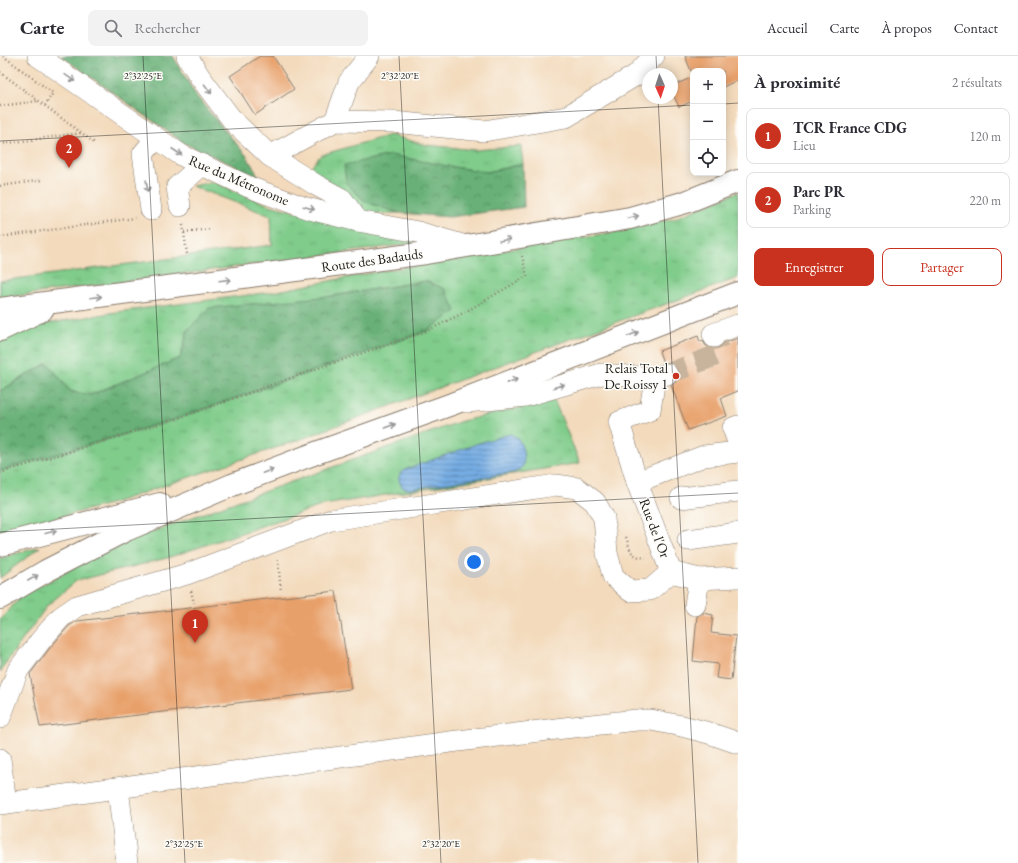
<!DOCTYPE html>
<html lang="fr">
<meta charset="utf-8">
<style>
:root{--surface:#fff;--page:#f2f2f3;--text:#2b2b33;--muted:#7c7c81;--line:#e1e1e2;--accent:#c8321e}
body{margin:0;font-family:"EB Garamond",serif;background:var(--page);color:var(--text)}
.controls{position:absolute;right:12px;top:12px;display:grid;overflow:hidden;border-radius:8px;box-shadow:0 2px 10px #0003}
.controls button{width:36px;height:36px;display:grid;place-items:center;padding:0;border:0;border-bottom:1px solid var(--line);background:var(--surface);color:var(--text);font:20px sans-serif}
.compass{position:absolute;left:642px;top:12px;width:36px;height:36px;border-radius:50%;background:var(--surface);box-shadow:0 2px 10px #0003;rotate:177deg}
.you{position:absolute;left:474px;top:506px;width:14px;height:14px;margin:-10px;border:3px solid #fff;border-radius:50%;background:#1a73e8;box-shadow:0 0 0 6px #1a73e833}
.badge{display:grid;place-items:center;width:26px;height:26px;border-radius:50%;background:var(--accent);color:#fff;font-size:13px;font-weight:700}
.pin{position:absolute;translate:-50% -33px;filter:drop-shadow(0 1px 2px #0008)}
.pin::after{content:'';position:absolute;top:21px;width:14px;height:12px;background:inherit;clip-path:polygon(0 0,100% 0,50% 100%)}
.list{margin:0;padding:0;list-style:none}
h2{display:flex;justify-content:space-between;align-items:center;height:52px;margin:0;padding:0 16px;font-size:17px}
h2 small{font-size:13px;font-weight:400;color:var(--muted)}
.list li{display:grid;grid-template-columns:26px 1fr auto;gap:12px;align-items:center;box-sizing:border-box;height:56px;margin:0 8px 8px;padding:0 8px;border:1px solid var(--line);border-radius:8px}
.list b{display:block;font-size:15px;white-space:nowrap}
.list p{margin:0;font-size:13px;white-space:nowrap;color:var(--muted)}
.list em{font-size:13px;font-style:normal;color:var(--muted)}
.actions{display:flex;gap:8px;padding:12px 16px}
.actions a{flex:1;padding:9px 0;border:1px solid var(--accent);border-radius:8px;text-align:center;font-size:14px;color:var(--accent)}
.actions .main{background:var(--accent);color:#fff}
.icon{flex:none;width:22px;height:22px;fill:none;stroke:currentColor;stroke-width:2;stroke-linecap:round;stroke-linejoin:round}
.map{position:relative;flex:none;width:738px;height:807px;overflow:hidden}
header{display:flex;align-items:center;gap:24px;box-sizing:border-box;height:56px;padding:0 20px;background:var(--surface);border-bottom:1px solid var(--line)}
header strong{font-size:19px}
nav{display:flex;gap:22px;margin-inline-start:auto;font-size:14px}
.search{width:280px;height:36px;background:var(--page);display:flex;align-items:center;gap:10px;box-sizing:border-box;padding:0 14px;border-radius:8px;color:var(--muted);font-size:15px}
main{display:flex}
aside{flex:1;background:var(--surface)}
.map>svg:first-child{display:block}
.grass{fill:url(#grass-tufts);stroke:#4e7454}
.forest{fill:url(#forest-crowns);stroke:#42664a}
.water{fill:url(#water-rules);stroke:#486480}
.building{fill:#e8a06b}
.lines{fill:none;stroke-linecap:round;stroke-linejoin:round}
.minor-tunnel{stroke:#c8b49c;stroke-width:21;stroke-dasharray:21 10;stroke-linecap:butt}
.minor-casing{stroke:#887b6c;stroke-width:22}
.major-casing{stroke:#887b6c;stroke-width:24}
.path{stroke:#887b6c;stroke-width:2.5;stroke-dasharray:1 3;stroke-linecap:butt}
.minor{stroke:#fff;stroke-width:21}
.major{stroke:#fff;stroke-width:22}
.oneway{stroke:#999}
.ticks{fill:none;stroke:#1c1c1c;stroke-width:1;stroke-opacity:0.45}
.poi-dot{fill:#c8321e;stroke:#fdfcf7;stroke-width:1.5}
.labels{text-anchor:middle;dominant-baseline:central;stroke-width:3;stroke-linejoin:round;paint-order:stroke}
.street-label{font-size:14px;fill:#1c1c1c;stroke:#fdfcf7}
.poi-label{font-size:14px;fill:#1c1c1c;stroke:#fdfcf7;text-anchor:end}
.ticks-label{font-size:10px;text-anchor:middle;fill:#1c1c1c;stroke:#fdfcf7;stroke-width:3;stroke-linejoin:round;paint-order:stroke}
</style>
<header>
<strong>Carte</strong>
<div class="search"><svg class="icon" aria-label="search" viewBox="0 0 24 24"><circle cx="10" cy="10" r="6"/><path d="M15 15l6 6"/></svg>Rechercher</div>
<nav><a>Accueil</a><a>Carte</a><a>À propos</a><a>Contact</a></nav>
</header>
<main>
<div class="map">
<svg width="738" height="807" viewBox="0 0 738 807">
<defs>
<pattern id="grass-tufts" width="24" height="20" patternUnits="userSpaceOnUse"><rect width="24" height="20" fill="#80cc8b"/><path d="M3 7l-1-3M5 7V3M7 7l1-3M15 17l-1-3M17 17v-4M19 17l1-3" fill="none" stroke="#6eaf77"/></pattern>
<pattern id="forest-crowns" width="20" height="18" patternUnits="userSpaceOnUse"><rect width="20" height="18" fill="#68b077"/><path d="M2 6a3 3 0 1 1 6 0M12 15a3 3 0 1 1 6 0" fill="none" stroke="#558e61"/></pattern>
<pattern id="water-rules" width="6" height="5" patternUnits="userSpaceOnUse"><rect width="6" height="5" fill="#74ace3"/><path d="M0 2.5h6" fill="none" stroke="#5e8bb7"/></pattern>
</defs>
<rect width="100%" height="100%" fill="#fdfcf7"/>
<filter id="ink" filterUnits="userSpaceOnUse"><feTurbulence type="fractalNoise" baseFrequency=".025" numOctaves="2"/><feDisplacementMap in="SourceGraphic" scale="8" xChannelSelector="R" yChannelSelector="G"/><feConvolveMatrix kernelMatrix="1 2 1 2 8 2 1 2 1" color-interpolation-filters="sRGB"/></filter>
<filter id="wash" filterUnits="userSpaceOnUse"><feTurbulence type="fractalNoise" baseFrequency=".012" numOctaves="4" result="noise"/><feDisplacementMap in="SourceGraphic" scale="16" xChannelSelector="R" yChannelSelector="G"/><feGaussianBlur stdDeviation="0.9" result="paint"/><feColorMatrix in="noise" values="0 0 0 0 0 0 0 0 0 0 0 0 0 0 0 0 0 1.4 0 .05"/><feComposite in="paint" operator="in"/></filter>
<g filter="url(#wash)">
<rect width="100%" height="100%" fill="#f3dabc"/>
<g class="grass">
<polygon points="390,79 426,89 476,94 521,90 523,108 488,116 453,111 346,127 366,146 399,157 364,158 309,113 321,99"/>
<polygon points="213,126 269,149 424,186 0,242 0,225 272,189 271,160 192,130"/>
<polygon points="738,136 738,222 600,272 293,386 113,447 0,477 0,413 426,225 332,240 188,273 181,302 90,339 70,335 47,307 0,335 0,283 5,280 40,269 116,256 272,236 376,216 620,175 673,163"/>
<polygon points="554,344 580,407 324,449 167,502 76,525 47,550 2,612 0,616 0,564 20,541 97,499 134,482 462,365"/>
<polygon points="40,491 0,522 0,502"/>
</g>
<g class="forest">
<polygon points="61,0 173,0 197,41 246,99 259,121 184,87"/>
<polygon points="391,99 453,111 487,116 523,108 524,151 450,161 399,157 366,146 346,127 344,109"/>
<polygon points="426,225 445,233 456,255 427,275 179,362 0,415 0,335 48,307 70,335 90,339 180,302 188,274 209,252 332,240"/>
</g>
<path class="water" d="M510,378C510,378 516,381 516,381C523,386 525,403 523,410L516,416L411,433H407L402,431C398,423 397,420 404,414L479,387Z"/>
<g id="blocks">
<g class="building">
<polygon points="260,0 273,0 294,33 255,59 230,20"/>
<polygon points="685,0 738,0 738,24 723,31 723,15 691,15"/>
<polygon points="693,21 693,45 679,51 672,36 672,30"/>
<polygon points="698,280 700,286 703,285 706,290 712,293 718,292 723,289 724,287 738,282 738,335 721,342 727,360 688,374 671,329 676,326 679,321 678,314 675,309 670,306 663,307 659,295"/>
<polygon points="336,535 351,633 40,671 30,618 50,592 69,570 77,565"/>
<polygon points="703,557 713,559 711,577 736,580 731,624 716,622 718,608 693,605 697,560"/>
</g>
</g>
</g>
<g filter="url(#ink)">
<use href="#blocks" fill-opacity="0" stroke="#887b6c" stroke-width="1"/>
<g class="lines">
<polyline class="minor-tunnel" points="667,318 720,298 714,281"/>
<defs>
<g id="minor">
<polyline points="38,0 181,99 249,131 306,152 358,165 418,176 466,190"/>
<polyline points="187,0 200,21 233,65 270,100 316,129 342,143 358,165"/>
<polyline points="335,65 349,26 369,0"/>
<polyline points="270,100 335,65 393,66 484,75 566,61 636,19 654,0"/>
<polyline points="180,150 177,131 202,109"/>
<polyline points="151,154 143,98 156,82"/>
<polyline points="714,281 713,278 738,269"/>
<polyline points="655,322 650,354 619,366 638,429 671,516"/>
<polyline points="467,346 526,340 601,318 655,322 667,318"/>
<polyline points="738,370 733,372 738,386"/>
<polyline points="637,426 704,400 738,396"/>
<polyline points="681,442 738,435"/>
<polyline points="688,484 738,477"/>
<polyline points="671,516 699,523 738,521"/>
<polyline points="695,549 699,523"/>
<polyline points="0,662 18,614 41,584 61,561 77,550 187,518 331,464 556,429 577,432 595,446 604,462 607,497 613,520 630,535 650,534 671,516"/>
<polyline points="0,703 6,747"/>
<polyline points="118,732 127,807"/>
<polyline points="0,748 450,686 564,672 637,664 651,664 682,670 709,677 738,687"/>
</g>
<g id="major">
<polyline points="0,253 426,197 630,162 686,146 738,125"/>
<polyline points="0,274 42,254"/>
<polyline points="0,489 160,448"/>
<polyline points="0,542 46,515 126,474 232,429 316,397 452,348 738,237"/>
</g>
</defs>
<use href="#minor" class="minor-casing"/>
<use href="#major" class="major-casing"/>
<g class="path">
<polyline points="3,0 53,37 45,49"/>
<polyline points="0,16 96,88"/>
<polyline points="0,50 38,45"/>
<polyline points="0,88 82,77"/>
<polyline points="0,130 43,124"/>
<polyline points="183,169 187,198"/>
<polyline points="184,176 211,173"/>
<polyline points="0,181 135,162"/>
<polyline points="0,417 179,362 319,312 427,275 465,256 527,220 522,200"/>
<path d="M626,481C631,495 629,500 646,502"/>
<polyline points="278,504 281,535"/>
<polyline points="191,535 194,547"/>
</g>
<use href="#minor" class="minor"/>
<use href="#major" class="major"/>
</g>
<defs><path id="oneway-shaft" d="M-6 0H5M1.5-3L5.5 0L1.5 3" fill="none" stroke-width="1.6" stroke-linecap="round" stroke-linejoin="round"/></defs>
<g class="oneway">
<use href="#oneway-shaft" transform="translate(70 22) rotate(35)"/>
<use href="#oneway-shaft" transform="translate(208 33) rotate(53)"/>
<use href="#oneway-shaft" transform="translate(177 96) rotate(33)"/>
<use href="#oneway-shaft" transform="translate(147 130) rotate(82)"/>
<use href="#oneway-shaft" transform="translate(309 152) rotate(16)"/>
<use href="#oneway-shaft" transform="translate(633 161) rotate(-14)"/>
<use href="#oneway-shaft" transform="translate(505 184) rotate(-9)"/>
<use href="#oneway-shaft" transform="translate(225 224) rotate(-7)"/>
<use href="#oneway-shaft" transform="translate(96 241) rotate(-7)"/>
<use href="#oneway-shaft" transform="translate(633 278) rotate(-21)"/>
<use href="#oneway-shaft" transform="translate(512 325) rotate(-21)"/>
<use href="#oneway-shaft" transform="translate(559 330) rotate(-16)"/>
<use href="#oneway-shaft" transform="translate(390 370) rotate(-20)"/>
<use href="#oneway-shaft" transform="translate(268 415) rotate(-21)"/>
<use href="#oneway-shaft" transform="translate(51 476) rotate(-14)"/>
<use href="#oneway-shaft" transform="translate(33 522) rotate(-30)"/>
</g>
</g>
<path class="ticks" d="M143,0L185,807M399,0L441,807M656,0L657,18M658,42L698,807M723,48L738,47M0,85L693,49M0,476L738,437"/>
<circle class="poi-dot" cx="676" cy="320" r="4"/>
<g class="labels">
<g class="street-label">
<text transform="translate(239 124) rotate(23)">Rue du Métronome</text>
<text transform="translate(372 204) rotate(-8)">Route des Badauds</text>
<text transform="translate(655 472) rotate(69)">Rue de l'Or</text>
</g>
<g class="poi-label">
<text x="668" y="312">Relais Total<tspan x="668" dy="16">De Roissy 1</tspan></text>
</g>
</g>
<g class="ticks-label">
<text x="143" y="23">2°32'25"E</text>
<text x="400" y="23">2°32'20"E</text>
<text x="184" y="791">2°32'25"E</text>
<text x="441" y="791">2°32'20"E</text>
</g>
</svg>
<div class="controls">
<button>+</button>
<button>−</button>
<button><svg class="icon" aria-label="locate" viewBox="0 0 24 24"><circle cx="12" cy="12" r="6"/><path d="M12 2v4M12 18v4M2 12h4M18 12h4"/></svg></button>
</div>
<svg class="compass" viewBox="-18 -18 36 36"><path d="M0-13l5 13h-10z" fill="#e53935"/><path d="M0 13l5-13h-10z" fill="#7c7c81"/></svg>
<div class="you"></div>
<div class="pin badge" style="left:195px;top:587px">1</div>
<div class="pin badge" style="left:69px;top:112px">2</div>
</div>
<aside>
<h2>À proximité<small>2 résultats</small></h2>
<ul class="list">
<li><span class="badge">1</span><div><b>TCR France CDG</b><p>Lieu</p></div><em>120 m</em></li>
<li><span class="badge">2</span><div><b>Parc PR</b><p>Parking</p></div><em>220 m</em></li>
</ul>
<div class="actions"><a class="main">Enregistrer</a><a>Partager</a></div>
</aside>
</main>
